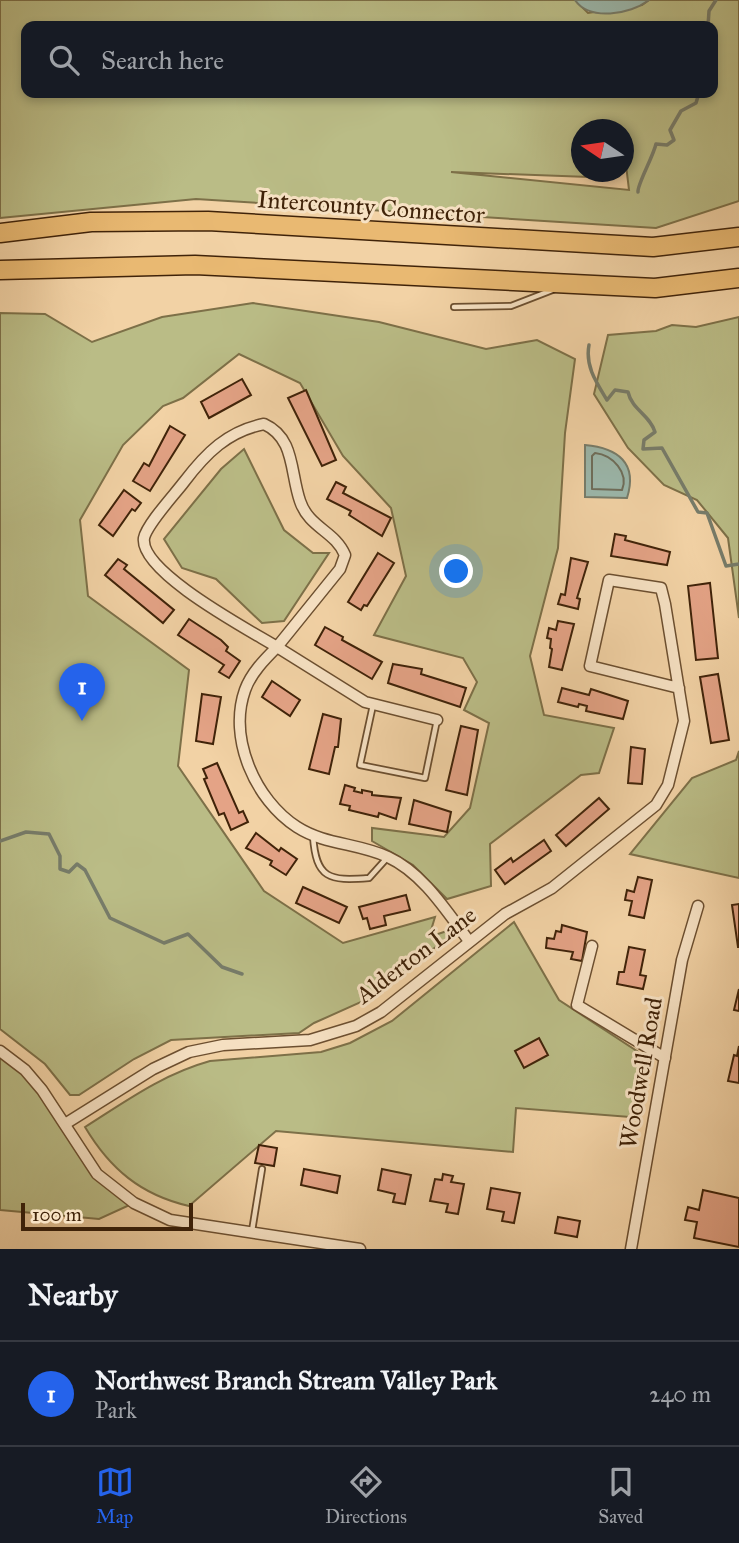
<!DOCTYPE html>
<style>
:root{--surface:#171b24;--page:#20242c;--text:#f1f3f6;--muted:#9ea1a6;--line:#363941;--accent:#2563eb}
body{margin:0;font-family:"IM FELL Great Primer",serif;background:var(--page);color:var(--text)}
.compass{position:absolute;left:571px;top:119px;width:63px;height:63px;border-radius:50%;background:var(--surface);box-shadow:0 4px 10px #0003;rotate:283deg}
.scale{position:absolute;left:21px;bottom:18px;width:172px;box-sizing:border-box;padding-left:7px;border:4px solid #402309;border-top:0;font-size:19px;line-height:24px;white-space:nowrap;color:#402309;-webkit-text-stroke:5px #f7e2c4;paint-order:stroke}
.you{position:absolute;left:457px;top:572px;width:24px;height:24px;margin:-18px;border:5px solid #fff;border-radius:50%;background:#1a73e8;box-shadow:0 0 0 10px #1a73e833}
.badge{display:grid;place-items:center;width:46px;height:46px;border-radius:50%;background:var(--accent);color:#fff;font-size:23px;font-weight:700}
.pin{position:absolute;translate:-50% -58px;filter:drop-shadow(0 2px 4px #0008)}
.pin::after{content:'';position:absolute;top:37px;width:24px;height:21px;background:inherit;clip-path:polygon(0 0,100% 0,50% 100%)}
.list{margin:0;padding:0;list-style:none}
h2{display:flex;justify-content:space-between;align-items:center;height:91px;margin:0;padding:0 28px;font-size:30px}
h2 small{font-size:23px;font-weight:400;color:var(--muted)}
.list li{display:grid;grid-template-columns:46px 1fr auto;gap:21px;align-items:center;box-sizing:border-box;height:105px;padding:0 28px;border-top:2px solid var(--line)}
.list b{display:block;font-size:26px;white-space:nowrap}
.list p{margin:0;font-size:23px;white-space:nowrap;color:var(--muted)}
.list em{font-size:23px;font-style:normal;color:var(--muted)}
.icon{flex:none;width:38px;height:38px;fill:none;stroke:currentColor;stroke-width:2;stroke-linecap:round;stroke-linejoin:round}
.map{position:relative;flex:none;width:739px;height:1249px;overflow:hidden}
.search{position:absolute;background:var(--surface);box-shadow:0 4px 10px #0003;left:21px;right:21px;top:21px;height:77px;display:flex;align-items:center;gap:18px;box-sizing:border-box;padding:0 24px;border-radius:14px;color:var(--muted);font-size:26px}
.sheet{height:196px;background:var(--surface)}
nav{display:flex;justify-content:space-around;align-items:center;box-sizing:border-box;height:98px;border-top:2px solid var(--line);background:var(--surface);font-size:19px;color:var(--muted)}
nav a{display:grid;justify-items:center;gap:4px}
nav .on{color:var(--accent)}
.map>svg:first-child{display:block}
.green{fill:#babc86;stroke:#7d7048;stroke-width:2;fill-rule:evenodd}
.water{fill:#9bb7ab;stroke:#777c6a;stroke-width:2}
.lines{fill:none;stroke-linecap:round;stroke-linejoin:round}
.shore{stroke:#6e6d5a;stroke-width:2}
.stream{stroke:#777c6a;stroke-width:3.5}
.building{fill:#e4a386;stroke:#402309;stroke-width:2}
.service-casing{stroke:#6c4f30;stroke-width:8}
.minor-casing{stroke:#6c4f30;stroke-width:13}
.motorway-casing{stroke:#402309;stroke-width:21}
.service{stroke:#f7e2c4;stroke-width:4.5}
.minor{stroke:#f7e2c4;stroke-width:10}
.motorway{stroke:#e9b972;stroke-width:18}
.labels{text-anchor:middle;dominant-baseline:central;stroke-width:6;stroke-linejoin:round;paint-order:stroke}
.street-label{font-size:24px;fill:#402309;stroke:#f7e2c4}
</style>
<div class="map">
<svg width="739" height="1249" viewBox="0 0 739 1249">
<rect width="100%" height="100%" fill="#f2d2a5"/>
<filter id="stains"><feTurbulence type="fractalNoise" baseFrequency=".00286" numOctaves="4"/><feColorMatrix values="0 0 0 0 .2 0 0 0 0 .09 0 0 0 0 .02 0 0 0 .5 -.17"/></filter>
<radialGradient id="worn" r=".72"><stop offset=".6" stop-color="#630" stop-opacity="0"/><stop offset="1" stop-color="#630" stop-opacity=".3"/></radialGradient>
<g class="green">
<path d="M0,0H575L588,13L642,5L649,0H739V201L656,228L196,199L0,218ZM26,26H713V93H26ZM582,130H624V165H626L629,190L451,172L589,177L606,172H582Z"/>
<polygon points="253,303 379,322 486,349 537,340 575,359 565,433 558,548 530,656 544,715 614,728 599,773 581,775 490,844 491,886 447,899 413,865 372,841 372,828 444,837 470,808 489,723 464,710 477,682 463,658 374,635 406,576 391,508 343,456 300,383 239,354 183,398 163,406 123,445 80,520 88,596 189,670 178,766 264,891 343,943 435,917 429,937 453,929 455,932 370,998 314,1023 299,1033 171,1040 134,1059 79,1095 70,1095 45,1064 0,1029 0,313 45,314 92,342 162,317"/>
<polygon points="739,317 739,618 728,538 697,500 664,485 628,448 594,394 608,335 656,331 672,325 696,327"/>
<polygon points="244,449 284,530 313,553 329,553 284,621 262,623 216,579 182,568 164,539 221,469"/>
<polygon points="739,751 739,878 630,854 692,778 736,760"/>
<path d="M514,922L559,1000L649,1059L643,1100L630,1117L516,1108L513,1152L276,1131L189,1206C141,1195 110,1169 85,1127C126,1101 163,1074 210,1061L321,1052L350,1043L392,1021Z"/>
<polygon points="0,1051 25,1070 97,1174 134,1203 99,1219 0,1210"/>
</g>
<g class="water">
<path d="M575,0H649C630,15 589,21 575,0Z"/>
<path d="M585,445C618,448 638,463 627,498L585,497Z"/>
</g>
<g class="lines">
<path class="shore" d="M595,453C613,455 629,473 622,490L592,489V456Z"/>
<g class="stream">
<polyline points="708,26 709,11 716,0"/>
<polyline points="713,56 713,67"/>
<path d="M638,192C637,185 653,157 656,144L667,145L674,140L670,130L681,111L696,103L699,93"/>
<path d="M589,345C585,366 596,382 607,400L615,390L628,392C632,410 650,415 655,432L644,440L643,449L662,448L698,512L707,513L726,566L739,564"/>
<polyline points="0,841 26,832 49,834 60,856 60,869 69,872 77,864 85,870 110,918 164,943 188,934 222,967 242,974"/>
</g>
</g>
<g class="building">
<polygon points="242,379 251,395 209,418 201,402"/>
<polygon points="306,390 336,460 322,466 288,398"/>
<polygon points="170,426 185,435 150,491 133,481 144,463 149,466"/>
<polygon points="336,482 346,487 343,493 391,518 382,536 349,515 351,511 327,499"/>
<polygon points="124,490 141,503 135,511 132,509 113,536 99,525"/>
<polygon points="615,534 626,536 625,540 670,552 667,565 611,556"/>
<polygon points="378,553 394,563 367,606 364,605 361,610 348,602"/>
<polygon points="571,558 588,562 577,598 580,599 578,609 558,604 561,594 565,595"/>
<polygon points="118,559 127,565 124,569 174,610 163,623 105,575"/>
<polygon points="710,583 718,658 696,660 688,586"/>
<polygon points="189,619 221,640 228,647 226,651 240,661 229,678 219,672 224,665 178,635"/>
<polygon points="558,621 574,624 562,670 549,667 552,649 550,648 551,639 547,638 549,628 556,630"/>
<polygon points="325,627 343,637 342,640 382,662 372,679 315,645"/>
<polygon points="393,664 422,669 421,674 466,688 460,707 388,683"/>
<polygon points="718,674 729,740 711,743 700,677"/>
<polygon points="272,681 300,700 290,716 262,697"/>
<polygon points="562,688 589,695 591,689 628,701 623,719 586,711 587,706 579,704 578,707 558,702"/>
<polygon points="202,694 221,697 213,744 196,741"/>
<polygon points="323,714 341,719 338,747 335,747 329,774 309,769"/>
<polygon points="461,726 478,730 467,795 446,790"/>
<polygon points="631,747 645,749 642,784 628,783"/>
<polygon points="217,763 239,813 243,811 248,822 231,830 224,813 219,815 204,779 207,778 203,769"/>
<polygon points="345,785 355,788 354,791 362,793 362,790 372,792 372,795 401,798 396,819 379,813 378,817 349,810 350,806 340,804"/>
<polygon points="599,798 609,809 566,846 556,835"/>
<polygon points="414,800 451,812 447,832 409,824"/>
<polygon points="256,833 279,851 281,848 297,859 286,875 270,865 272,861 246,848"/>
<polygon points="544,840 551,851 505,884 495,870 511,858 513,862"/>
<polygon points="638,877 652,880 644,918 629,915 632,901 625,900 627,890 634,892"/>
<polygon points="303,887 347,907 339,923 296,903"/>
<polygon points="406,895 410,910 384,916 386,925 370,929 367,918 363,919 359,907"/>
<polygon points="739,904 739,947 738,947 732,905"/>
<polygon points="562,925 587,932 582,961 571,959 573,952 546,948 547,938 554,939 556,931 561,932"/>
<polygon points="629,947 645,950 640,975 646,976 643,989 617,984 619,972 624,972"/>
<polygon points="739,989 739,1011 734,1010"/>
<polygon points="539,1038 548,1055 524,1068 515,1051"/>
<polygon points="739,1046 739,1083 728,1081 734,1055 737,1056"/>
<polygon points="259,1145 277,1148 274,1166 255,1163"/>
<polygon points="304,1169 340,1176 337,1193 301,1185"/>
<polygon points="382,1169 411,1175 405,1204 393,1202 395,1194 378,1190"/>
<polygon points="443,1174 453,1176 451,1182 464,1184 458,1214 446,1212 448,1204 430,1201 435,1179 442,1180"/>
<polygon points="491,1188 520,1193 514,1223 502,1221 504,1212 487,1209"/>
<polygon points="703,1190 739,1198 739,1247 694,1238 697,1222 685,1220 688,1207 699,1210"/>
<polygon points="558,1217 580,1221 577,1237 555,1233"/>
</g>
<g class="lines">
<defs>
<g id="service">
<polyline points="454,307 511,306 555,289"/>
<polyline points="373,705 360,765 425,778 437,720"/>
<path d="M313,836C316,879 329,881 369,878L387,858"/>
<polyline points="252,1231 262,1169"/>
</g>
<g id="minor">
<path d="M264,424C295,438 290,472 300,501C309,528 335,531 345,555L340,569L277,647C251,631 139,572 144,538C147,524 175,494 184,482C206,453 228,431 264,424Z"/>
<path d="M437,720L365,702L277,647C265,659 251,673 245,690C228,738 255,800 297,827C325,845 358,843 388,857C423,873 447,912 469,941"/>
<polyline points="592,946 577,1005 665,1058"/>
<polyline points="0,1051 25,1070 42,1090 97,1174 134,1203 170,1220 360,1249"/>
<polyline points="65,1124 153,1069 189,1052 223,1045 310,1040 356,1026 381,1012 505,914 552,888 656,805 668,785 684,721 665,604 661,588 609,580 590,666 679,688"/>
<polyline points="631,1249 682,960 698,906"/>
</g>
<g id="motorway">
<polyline points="0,233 91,222 208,221 653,247 739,237"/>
<polyline points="0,270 195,265 655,288 739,278"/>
</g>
</defs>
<use href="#service" class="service-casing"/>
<use href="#minor" class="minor-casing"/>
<use href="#motorway" class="motorway-casing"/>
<use href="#service" class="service"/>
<use href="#minor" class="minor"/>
<use href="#motorway" class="motorway"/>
</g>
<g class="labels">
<g class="street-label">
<text transform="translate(371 207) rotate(4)">Intercounty Connector</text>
<text transform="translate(416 955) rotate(-37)">Alderton Lane</text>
<text transform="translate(641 1073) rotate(-80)">Woodwell Road</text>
</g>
</g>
<rect width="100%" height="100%" filter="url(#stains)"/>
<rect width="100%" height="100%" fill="url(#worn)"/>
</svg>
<svg class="compass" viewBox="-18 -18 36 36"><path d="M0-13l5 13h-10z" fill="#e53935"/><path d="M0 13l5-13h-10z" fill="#9ea1a6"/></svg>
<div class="scale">100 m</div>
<div class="you"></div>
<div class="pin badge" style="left:82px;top:721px">1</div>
<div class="search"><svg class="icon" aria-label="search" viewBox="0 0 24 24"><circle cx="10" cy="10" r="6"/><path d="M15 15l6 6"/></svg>Search here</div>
</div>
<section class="sheet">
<h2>Nearby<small></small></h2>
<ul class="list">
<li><span class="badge">1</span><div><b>Northwest Branch Stream Valley Park</b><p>Park</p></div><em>240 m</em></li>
</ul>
</section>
<nav>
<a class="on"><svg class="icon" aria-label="map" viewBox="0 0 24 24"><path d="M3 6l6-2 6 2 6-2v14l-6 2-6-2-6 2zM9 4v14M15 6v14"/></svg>Map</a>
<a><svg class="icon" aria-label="directions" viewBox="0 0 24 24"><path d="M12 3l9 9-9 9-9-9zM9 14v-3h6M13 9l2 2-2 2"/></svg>Directions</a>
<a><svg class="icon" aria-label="saved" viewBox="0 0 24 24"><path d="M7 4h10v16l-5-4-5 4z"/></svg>Saved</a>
</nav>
